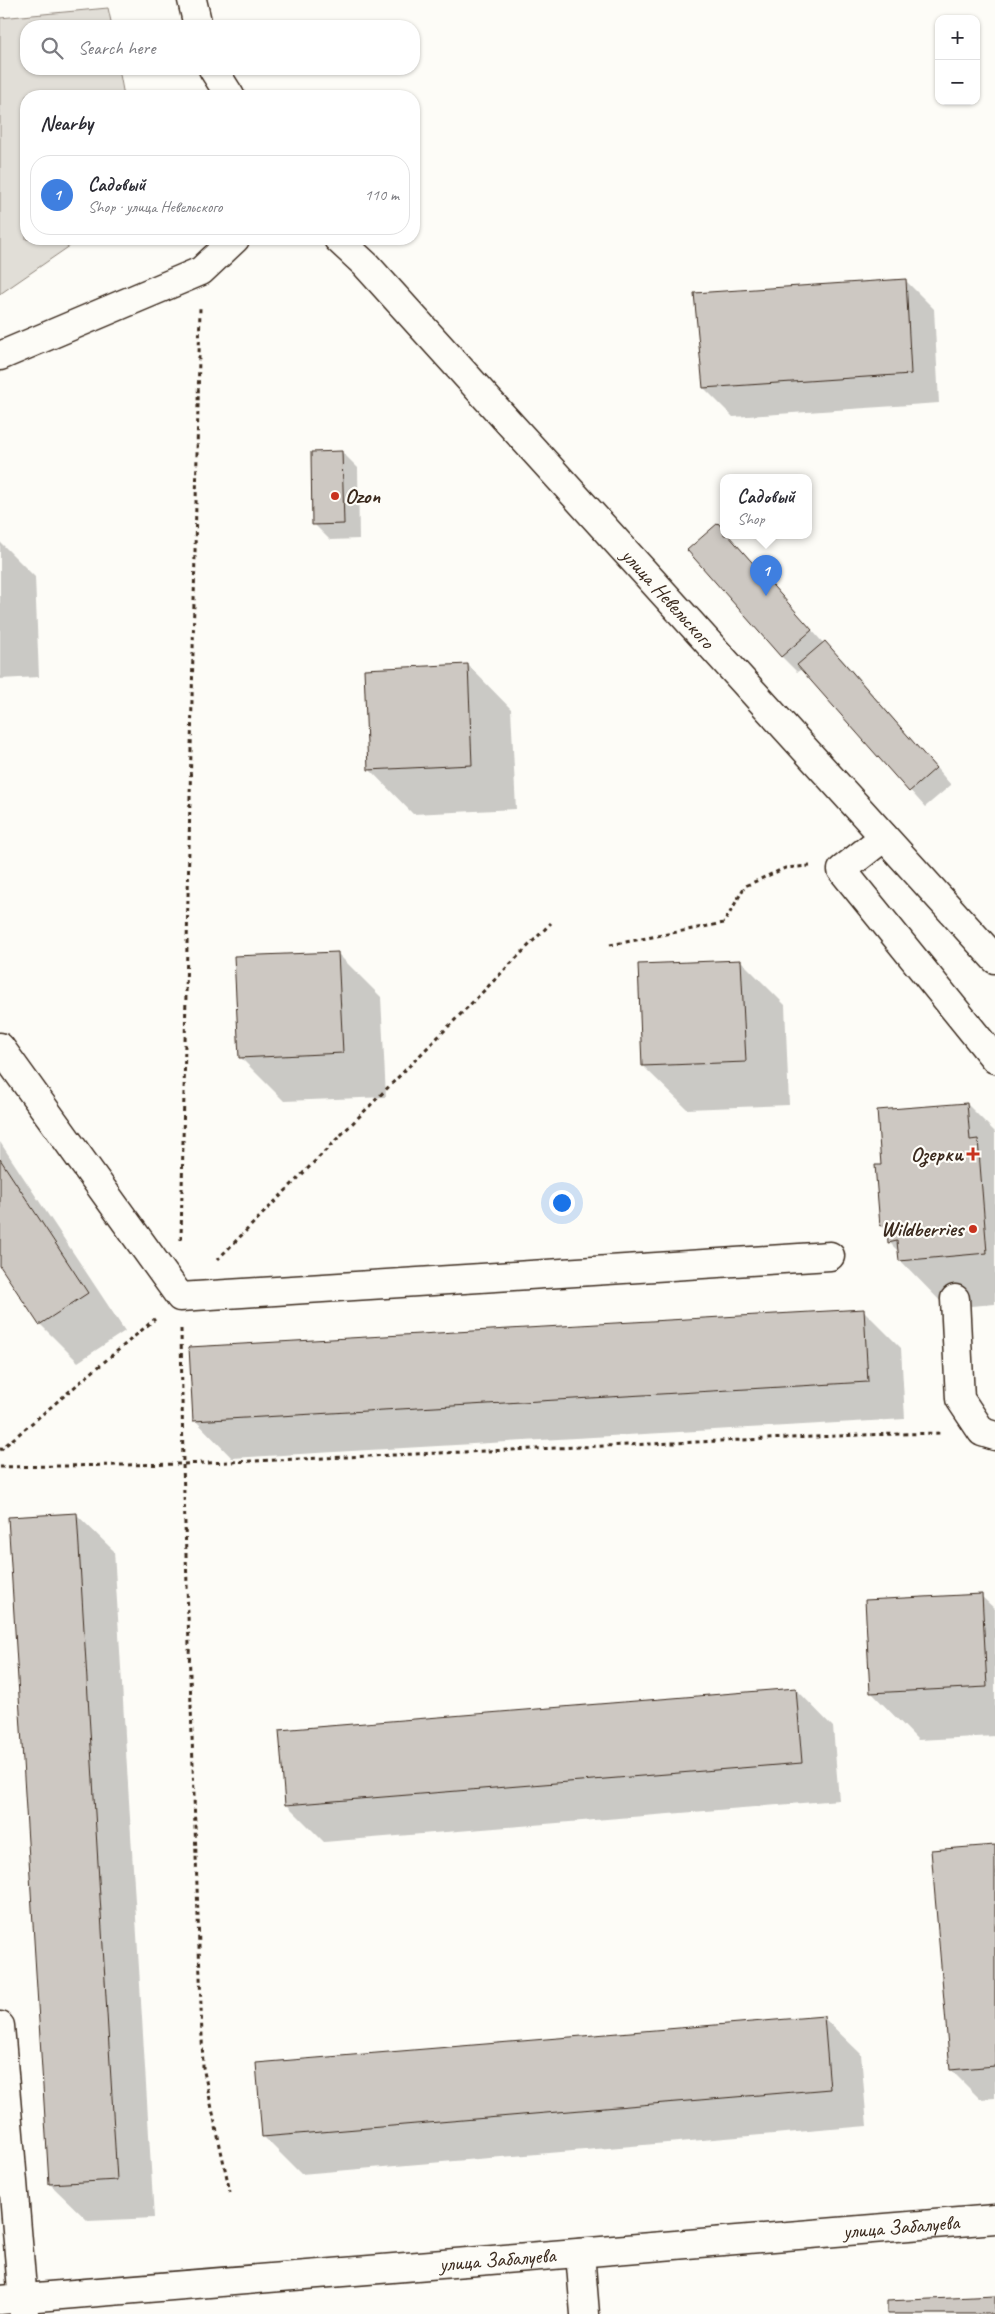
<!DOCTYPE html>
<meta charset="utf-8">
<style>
:root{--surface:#fff;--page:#f2f2f3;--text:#2b2b33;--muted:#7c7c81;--line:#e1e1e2;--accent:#c8321e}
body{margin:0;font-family:Caveat,sans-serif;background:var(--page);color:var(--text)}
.controls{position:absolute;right:15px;top:15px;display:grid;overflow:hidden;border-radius:10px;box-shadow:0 1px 4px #0004}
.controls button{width:45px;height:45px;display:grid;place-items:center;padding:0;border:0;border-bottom:1px solid var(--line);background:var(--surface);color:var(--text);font:25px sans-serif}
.you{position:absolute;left:561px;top:1202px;width:18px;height:18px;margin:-12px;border:4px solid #fff;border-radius:50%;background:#1a73e8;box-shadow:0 0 0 8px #1a73e833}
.badge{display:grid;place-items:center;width:32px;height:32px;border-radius:50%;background:var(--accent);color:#fff;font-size:16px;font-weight:700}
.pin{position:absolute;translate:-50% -41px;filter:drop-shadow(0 1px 2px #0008)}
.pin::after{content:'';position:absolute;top:26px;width:18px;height:15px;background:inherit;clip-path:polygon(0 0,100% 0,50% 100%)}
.popup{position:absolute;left:720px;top:474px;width:92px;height:65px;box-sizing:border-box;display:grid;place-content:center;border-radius:10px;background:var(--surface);filter:drop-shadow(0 1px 4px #0005);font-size:16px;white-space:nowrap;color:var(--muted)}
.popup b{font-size:19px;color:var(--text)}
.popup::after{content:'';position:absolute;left:50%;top:100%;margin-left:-10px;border:10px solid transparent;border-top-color:var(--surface)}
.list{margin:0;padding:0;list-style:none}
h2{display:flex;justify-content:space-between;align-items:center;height:65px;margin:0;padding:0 20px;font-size:21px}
h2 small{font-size:16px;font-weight:400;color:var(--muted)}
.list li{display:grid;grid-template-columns:32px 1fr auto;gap:15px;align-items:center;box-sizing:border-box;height:80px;margin:0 10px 10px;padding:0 10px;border:1px solid var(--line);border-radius:20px}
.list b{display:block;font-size:19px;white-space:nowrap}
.list p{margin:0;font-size:16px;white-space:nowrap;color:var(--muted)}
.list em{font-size:16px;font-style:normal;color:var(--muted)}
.icon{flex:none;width:28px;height:28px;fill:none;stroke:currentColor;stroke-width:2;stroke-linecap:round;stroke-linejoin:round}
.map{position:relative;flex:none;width:995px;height:2314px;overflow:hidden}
.search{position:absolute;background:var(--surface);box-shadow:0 1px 4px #0004;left:20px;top:20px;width:400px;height:55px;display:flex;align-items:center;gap:12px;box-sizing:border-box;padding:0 18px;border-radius:20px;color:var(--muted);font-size:19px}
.panel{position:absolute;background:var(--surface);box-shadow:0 1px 4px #0004;left:20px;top:90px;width:400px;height:155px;border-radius:20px}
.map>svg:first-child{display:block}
.green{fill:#e1ded7;stroke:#8e847a}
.shadow{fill:#0003}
.building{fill:#cdc8c2;stroke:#3b2a1e}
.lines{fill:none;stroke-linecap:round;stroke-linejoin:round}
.minor-casing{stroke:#3b2a1e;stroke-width:31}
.path{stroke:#3b2a1e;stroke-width:3;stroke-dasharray:4 4;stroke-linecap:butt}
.minor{stroke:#fdfcf7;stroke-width:28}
.poi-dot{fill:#c8321e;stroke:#fdfcf7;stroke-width:2}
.labels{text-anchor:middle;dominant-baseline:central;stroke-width:4.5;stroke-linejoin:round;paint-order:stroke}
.poi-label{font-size:21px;font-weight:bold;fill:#3b2a1e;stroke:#fdfcf7;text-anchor:end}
.street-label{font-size:21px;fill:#3b2a1e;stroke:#fdfcf7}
</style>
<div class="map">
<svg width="995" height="2314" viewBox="0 0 995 2314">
<rect width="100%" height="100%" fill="#fdfcf7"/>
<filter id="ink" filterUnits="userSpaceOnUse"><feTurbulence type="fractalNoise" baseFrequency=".02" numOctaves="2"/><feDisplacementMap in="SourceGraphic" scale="10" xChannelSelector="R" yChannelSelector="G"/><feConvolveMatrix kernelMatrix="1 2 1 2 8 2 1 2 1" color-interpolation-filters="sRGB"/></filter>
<g filter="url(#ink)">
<polygon class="green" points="108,8 112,26 26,26 26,69 119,69 124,96 26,96 26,239 80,239 0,294 0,18"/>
<g class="shadow">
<polygon points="905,280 934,309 939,403 733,417 704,388"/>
<polygon points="342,452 358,468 359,539 330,540 314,524"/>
<polygon points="724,535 728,535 734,541 824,644 841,658 951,785 925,807 802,669 797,672 781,656"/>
<polygon points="0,542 35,577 39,677 0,679"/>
<polygon points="468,665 511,709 516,809 413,814 370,770 365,670"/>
<polygon points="337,953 381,997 386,1097 284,1101 240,1057"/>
<polygon points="741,961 785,1005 789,1105 687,1109 643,1066"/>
<polygon points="967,1104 995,1132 995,1304 947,1308 900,1260 899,1252 889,1242 889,1233 881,1225 882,1166"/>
<polygon points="0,1142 125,1331 78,1362 40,1324 0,1263"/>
<polygon points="863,1310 901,1348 905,1419 232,1458 195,1420"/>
<polygon points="76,1514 114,1551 154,2218 88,2221 50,2184"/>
<polygon points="981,1596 995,1609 995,1736 918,1740 871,1692"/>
<polygon points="796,1689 833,1727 839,1800 324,1842 286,1804"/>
<polygon points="995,1846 995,2098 980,2099 951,2070"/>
<polygon points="823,2017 861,2054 867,2126 301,2174 263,2136"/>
</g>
<g class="building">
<polygon points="906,279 911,374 703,388 694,293"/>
<polygon points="342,451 344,524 312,525 311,452"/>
<polygon points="718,523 724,530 724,535 728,535 812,630 781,657 687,550"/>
<polygon points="825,641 936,768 909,792 797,665"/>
<polygon points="468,664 472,765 368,770 364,669"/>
<polygon points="338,952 343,1053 239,1058 234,956"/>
<polygon points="741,960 746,1062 642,1066 638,964"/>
<polygon points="967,1103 970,1140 978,1139 987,1253 899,1261 897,1241 888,1243 887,1225 880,1226 875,1165 881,1165 877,1110"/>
<polygon points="0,1159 88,1293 39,1325 0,1266"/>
<polygon points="864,1309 868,1382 193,1421 189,1347"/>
<polygon points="77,1513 117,2180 49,2184 8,1517"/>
<polygon points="982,1594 987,1687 870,1693 865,1600"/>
<polygon points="796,1688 802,1763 285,1805 279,1730"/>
<polygon points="995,1845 995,2066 950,2070 931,1850"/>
<polygon points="824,2016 830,2089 262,2137 256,2063"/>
<polygon points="995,2296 995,2314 887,2314 887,2301"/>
</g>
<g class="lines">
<defs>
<g id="minor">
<polyline points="192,0 198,26"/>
<polyline points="213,69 230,96"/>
<path id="s1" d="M338,239L366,265L995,959"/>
<polyline points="0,356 201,271 235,239"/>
<polyline points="884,837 842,870 995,1059"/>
<polyline points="0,1047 180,1297 830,1256"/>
<polyline points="955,1299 960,1399 982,1432 995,1436"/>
<polyline points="0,2026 24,2314"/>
<polyline points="580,2253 585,2314"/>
<path id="s2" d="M0,2300L995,2219"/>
</g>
</defs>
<use href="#minor" class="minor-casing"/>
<g class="path">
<polyline points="610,945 724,923 745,886 785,868 810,866"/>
<polyline points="181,1240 200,307"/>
<polyline points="217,1260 551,923"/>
<polyline points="181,1329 183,1464 203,2067 230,2192"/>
<polyline points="0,1450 155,1319"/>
<polyline points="0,1467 183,1464 860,1435 941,1433"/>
</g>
<use href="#minor" class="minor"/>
</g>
</g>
<g class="poi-dot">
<circle cx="335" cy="496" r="5"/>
<path d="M970.5 1146.5h5v5h5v5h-5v5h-5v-5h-5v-5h5z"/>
<circle cx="973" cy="1229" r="5"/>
</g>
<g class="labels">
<g class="poi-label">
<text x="345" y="496" text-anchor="start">Ozon</text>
<text x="963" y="1154">Озерки</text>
<text x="963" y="1229">Wildberries</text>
</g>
<g class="street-label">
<text stroke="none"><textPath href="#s1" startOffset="488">улица Невельского</textPath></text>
<text stroke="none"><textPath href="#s2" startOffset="904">улица Забалуева</textPath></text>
<text stroke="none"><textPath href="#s2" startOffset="499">улица Забалуева</textPath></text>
</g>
</g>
</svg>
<div class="controls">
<button>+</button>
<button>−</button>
</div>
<div class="you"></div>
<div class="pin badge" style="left:766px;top:596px;background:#3f7fe0">1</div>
<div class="popup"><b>Садовый</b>Shop</div>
<div class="search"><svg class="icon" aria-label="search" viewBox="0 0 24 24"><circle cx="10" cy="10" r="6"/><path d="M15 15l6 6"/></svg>Search here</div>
<section class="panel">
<h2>Nearby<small></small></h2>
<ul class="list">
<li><span class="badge" style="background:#3f7fe0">1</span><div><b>Садовый</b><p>Shop · улица Невельского</p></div><em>110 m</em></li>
</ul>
</section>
</div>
